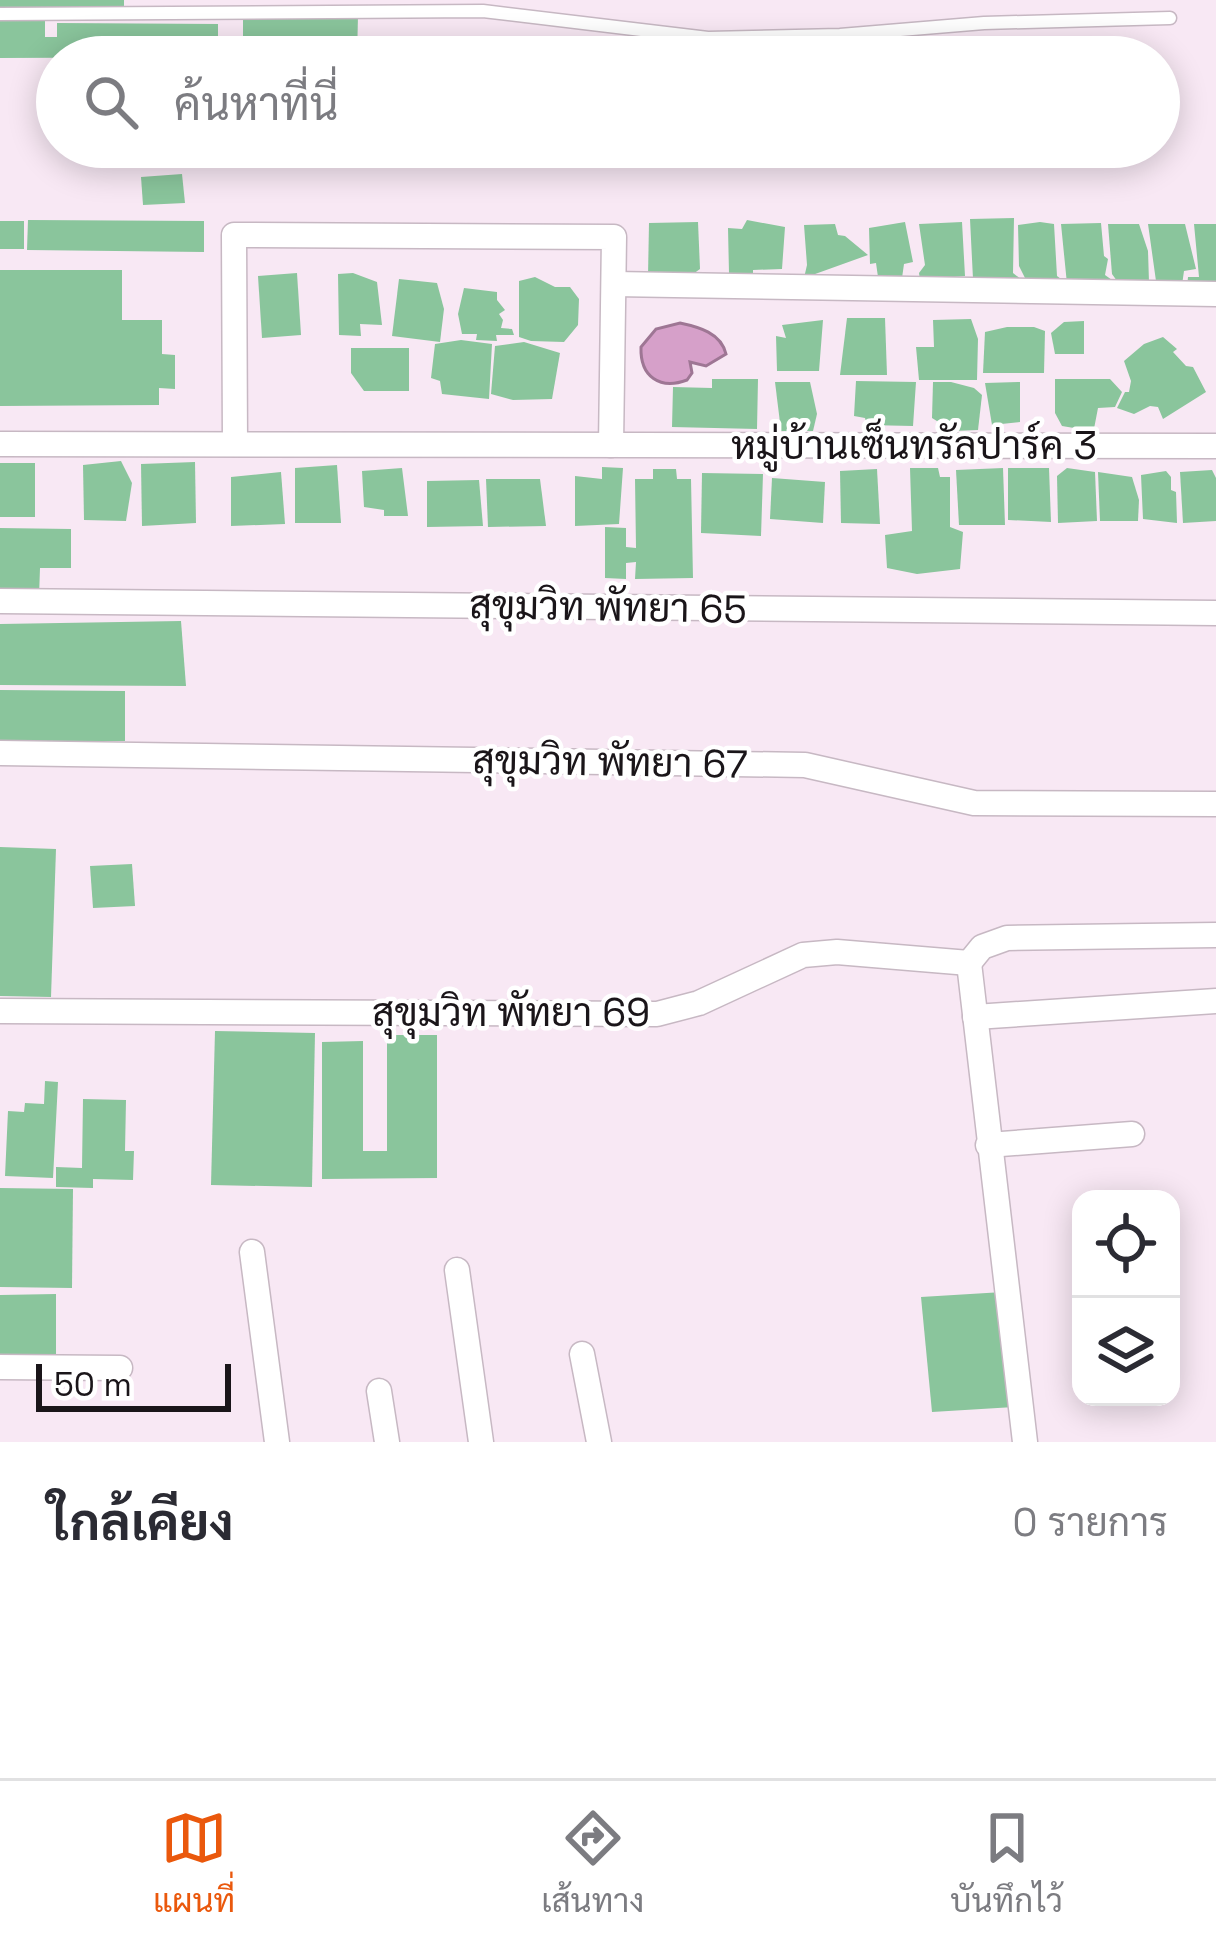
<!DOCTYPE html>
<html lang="th">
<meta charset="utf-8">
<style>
:root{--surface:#fff;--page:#f2f2f3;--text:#2b2b33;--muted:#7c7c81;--line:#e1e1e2;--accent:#ea580c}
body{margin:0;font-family:"Space Grotesk",Sarabun,sans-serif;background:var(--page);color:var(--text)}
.controls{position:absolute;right:36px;bottom:36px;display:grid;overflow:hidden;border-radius:24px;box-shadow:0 6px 30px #0003}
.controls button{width:108px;height:108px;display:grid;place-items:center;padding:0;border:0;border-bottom:3px solid var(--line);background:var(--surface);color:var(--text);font:60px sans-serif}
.scale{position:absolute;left:36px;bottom:30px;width:195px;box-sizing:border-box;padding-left:12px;border:6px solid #1a1519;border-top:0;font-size:33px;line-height:42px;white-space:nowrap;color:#1a1519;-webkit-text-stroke:9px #fff;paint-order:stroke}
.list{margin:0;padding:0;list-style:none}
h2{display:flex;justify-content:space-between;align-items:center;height:156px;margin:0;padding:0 48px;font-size:51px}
h2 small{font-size:39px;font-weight:400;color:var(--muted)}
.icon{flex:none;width:66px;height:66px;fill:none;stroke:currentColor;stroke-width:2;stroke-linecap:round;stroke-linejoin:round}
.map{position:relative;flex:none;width:1216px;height:1442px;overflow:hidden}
.search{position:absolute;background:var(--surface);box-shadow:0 6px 30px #0003;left:36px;right:36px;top:36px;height:132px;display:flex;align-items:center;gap:30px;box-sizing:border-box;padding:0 42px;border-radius:66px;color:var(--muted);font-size:45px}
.sheet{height:336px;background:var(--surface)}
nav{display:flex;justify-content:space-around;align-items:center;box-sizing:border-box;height:168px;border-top:3px solid var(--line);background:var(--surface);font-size:33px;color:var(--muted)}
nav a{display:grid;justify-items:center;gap:6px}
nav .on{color:var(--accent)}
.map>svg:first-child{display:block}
.water{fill:#d6a0c9;stroke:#9e7694;stroke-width:3}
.building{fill:#8ac59c}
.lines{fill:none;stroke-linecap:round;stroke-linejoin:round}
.lane-casing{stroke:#c7b8c3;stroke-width:15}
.street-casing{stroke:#c7b8c3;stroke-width:27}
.lane{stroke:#fff;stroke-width:12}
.street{stroke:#fff;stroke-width:24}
.labels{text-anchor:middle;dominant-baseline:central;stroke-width:9;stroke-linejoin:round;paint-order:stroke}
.street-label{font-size:39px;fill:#1a1519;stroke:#fff}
</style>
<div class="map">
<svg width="1216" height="1442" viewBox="0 0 1216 1442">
<rect width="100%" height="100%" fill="#f8e8f4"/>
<path class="water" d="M680,323C699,327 721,333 726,354L706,366L690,362L692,373L687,380C660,390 640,377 641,347L656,329Z"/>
<g class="building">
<polygon points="0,0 124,0 124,9 45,9 45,37 57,37 57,23 218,24 218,46 232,46 232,57 0,58"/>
<polygon points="243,16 358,16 357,57 243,57"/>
<polygon points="182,174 185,203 143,205 141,177"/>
<polygon points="1014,218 1013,273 1022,280 973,279 970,219"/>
<polygon points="28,220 204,221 204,252 27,250"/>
<polygon points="747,220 785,227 782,269 753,270 753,276 729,273 728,228 742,229"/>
<rect x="0" y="221" width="24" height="28"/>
<polygon points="698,222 700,269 693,274 648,276 649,223"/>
<polygon points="905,222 913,262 904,264 902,278 879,284 876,263 870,264 869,228"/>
<polygon points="962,222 965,276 920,280 919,273 925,265 919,224"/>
<polygon points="1040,222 1054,224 1057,276 1061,279 1058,284 1028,284 1019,266 1018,225"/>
<polygon points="1101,223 1104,256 1108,259 1105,275 1112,280 1113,287 1067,284 1061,224"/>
<polygon points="835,224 838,235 845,236 868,255 804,278 807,265 804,225"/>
<polygon points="1108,224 1139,224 1148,251 1149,283 1117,281 1112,274"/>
<polygon points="1148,224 1185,224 1196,269 1184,271 1182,285 1156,281"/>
<polygon points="1194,224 1216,224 1216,288 1187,287 1188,277 1199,277"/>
<polygon points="0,270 122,270 122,320 162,320 162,354 175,355 175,389 159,388 159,405 0,406"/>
<polygon points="297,273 301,335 262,338 258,276"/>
<polygon points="353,273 377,282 382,325 360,324 361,336 339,335 338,274"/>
<polygon points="535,277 555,287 570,287 579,299 578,325 564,342 531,341 519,337 519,281"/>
<polygon points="399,279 437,283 444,309 440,342 392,336"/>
<polygon points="464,288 497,292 497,300 505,310 499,314 503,320 501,328 512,329 514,335 496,335 497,341 476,340 477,334 462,334 458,314"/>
<polygon points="847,318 885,318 887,375 840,375"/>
<polygon points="971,319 978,339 977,380 919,380 916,347 934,347 933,320"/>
<polygon points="823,320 819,371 777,371 776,336 786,338 782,325"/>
<polygon points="1084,321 1084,354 1055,354 1051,333 1064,322"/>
<polygon points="1007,327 1034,327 1045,331 1044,373 983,373 985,332"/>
<polygon points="1163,337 1177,349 1173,352 1186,366 1193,367 1206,392 1163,419 1158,407 1150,406 1134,414 1117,408 1125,392 1129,392 1131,381 1124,361 1144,344"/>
<polygon points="461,340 492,344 489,399 442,394 440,381 431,378 435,344"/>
<polygon points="524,342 560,353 552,399 513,400 491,394 495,346"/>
<polygon points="351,348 409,348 409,391 364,391 351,373"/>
<polygon points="712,379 758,379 757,429 672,427 673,387 712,388"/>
<polygon points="1055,379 1110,379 1122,392 1115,407 1098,408 1093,434 1076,437 1074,428 1062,426 1055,413"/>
<polygon points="856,381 916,382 913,426 867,425 865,418 854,416"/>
<polygon points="775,382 810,382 817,414 813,431 781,431"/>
<polygon points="933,382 951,382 974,388 982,395 978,430 953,431 932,418"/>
<polygon points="1020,382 1020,422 992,425 985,383"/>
<polygon points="121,461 132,483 126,521 84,520 83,465"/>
<polygon points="195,462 196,523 142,526 141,464"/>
<rect x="0" y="463" width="35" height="54"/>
<polygon points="337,465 341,523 295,523 295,468"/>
<polygon points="602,467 623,468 619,524 575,526 575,476 602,479"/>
<polygon points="402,468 408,516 384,516 384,510 364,507 362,471"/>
<polygon points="910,468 938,468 940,477 950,477 950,527 963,532 960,569 917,574 887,568 885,535 912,531"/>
<polygon points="1003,468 1005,525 959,525 956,470"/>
<polygon points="1008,468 1049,468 1051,522 1008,520"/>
<polygon points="1067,468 1095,472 1097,521 1058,523 1057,476"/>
<polygon points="653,469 676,469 677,479 691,479 693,578 635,579 636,562 626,563 626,579 605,578 605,527 626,528 626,547 636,548 635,479 653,479"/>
<polygon points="877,469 880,524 841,523 840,471"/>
<polygon points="1212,470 1216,478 1216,521 1183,523 1180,472"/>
<polygon points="1166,471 1171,477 1171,490 1176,492 1177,523 1143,519 1141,475"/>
<polygon points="281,472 285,524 231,526 231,477"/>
<polygon points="1098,472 1132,477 1139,500 1138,521 1100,521"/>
<polygon points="702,473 763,474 761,536 701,533"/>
<polygon points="772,478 825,482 823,523 770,519"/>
<polygon points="486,479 540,479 546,526 488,527"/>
<polygon points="479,480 483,526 427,527 427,481"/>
<polygon points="0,528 71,529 71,568 40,568 39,597 0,596"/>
<polygon points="181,621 186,686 0,685 0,624"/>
<polygon points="0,690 125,691 125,741 0,741"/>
<polygon points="0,847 56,849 51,997 0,996"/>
<polygon points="132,864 135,906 93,908 90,866"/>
<polygon points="215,1031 315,1033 312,1187 211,1185"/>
<polygon points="387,1035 437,1035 437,1178 322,1179 322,1042 363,1041 363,1151 387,1151"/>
<polygon points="45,1081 58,1082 53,1178 5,1176 8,1111 24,1112 25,1103 44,1104"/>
<polygon points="83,1099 126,1100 125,1151 134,1151 133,1180 93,1179 93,1188 56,1187 56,1167 82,1168"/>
<polygon points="0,1188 73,1189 72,1288 0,1287"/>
<polygon points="1003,1292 1014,1407 932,1412 921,1297"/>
<polygon points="56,1294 56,1362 0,1363 0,1295"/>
</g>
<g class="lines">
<defs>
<polyline id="lane" points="0,14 483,11 708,38 840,35 984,23 1170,18"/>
<g id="street">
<polyline points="614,284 1216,294"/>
<polyline points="0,444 1216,446"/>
<polyline points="235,444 234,235 614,237 611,445"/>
<polyline points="0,601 1216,613"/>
<polyline points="0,753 805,765 974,803 1216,804"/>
<polyline points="969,963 1025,1442"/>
<polyline points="969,963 982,947 1007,938 1216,935"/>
<polyline points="0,1011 657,1014 699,1003 803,955 837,952 969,963"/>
<polyline points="975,1017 1216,1001"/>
<polyline points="988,1145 1132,1134"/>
<polyline points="252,1252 277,1442"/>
<polyline points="457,1270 481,1442"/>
<polyline points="582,1354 599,1442"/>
<polyline points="0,1367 120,1368"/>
<polyline points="379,1391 387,1442"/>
</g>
</defs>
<use href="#lane" class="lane-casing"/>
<use href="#street" class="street-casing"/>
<use href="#lane" class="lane"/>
<use href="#street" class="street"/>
</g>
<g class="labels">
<g class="street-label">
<text x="914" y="445">หมู่บ้านเซ็นทรัลปาร์ค 3</text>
<text transform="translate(608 607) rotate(1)">สุขุมวิท พัทยา 65</text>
<text transform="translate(610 762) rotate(1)">สุขุมวิท พัทยา 67</text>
<text x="511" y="1012">สุขุมวิท พัทยา 69</text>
</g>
</g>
</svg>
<div class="controls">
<button><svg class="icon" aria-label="locate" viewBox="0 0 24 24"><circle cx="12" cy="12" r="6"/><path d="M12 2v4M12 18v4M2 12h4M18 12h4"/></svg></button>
<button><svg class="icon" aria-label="layers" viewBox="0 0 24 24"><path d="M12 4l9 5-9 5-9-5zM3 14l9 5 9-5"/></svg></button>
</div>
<div class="scale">50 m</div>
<div class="search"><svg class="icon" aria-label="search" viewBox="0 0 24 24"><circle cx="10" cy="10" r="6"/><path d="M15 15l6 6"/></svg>ค้นหาที่นี่</div>
</div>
<section class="sheet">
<h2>ใกล้เคียง<small>0 รายการ</small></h2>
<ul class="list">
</ul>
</section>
<nav>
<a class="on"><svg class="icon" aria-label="map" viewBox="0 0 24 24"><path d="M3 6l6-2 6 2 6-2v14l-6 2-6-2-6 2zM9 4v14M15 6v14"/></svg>แผนที่</a>
<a><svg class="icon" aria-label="directions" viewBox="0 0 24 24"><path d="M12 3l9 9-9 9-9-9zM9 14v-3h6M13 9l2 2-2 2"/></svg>เส้นทาง</a>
<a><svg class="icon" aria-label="saved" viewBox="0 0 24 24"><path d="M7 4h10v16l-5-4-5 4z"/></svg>บันทึกไว้</a>
</nav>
